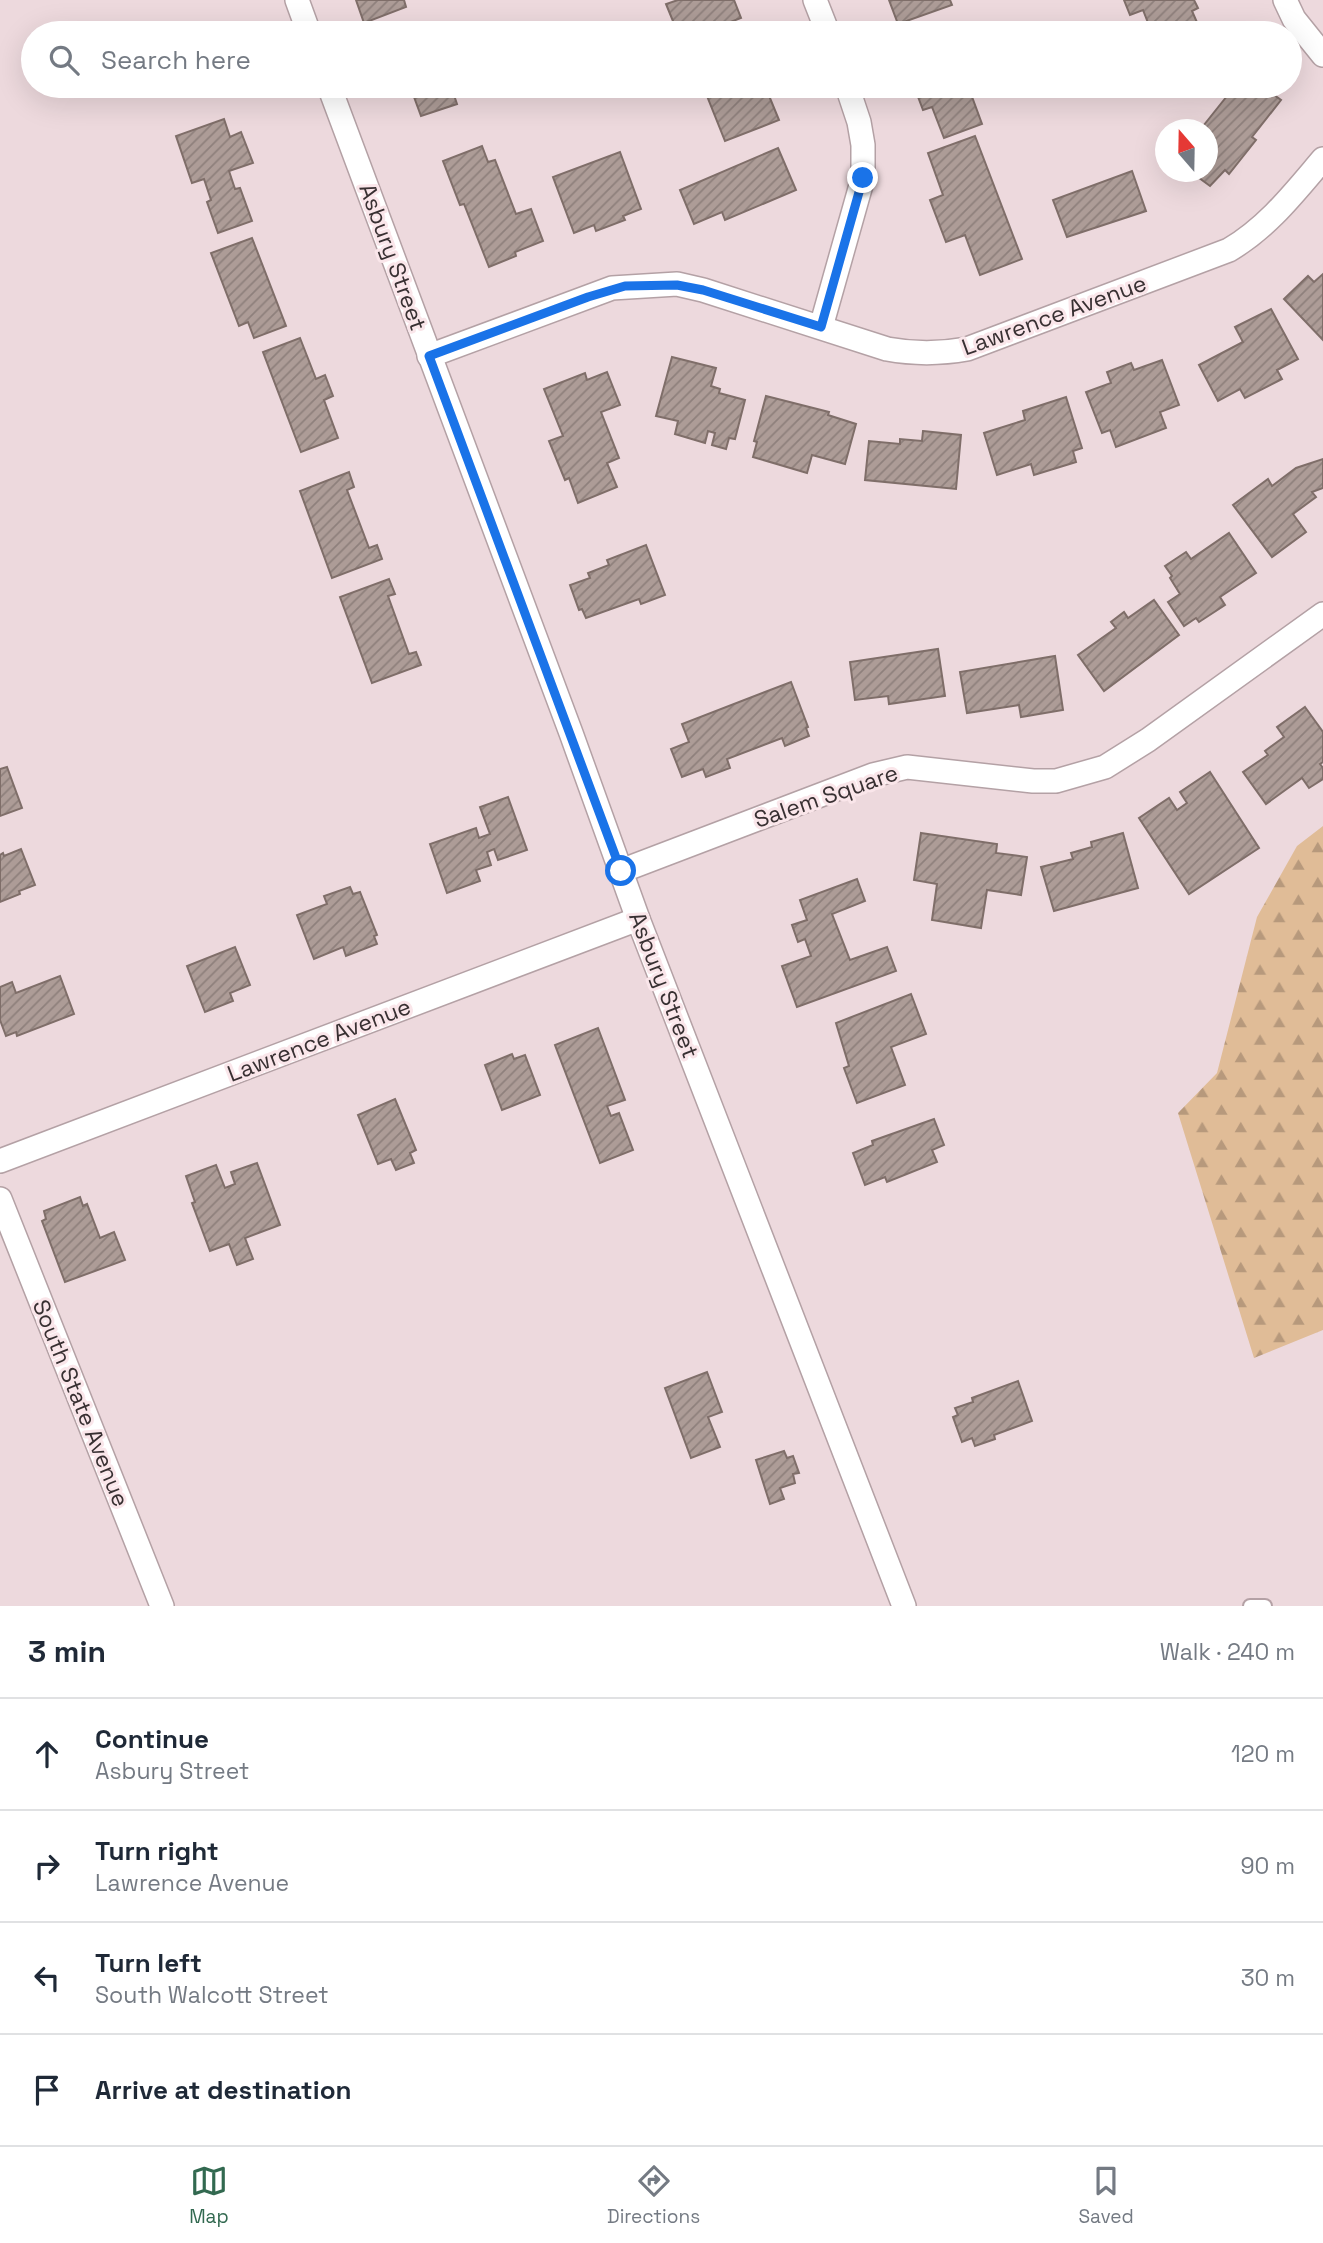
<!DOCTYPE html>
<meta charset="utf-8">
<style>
:root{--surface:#fff;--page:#f6f6f7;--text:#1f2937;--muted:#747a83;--line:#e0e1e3;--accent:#326950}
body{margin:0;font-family:"Space Grotesk",sans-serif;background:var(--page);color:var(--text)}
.compass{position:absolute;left:1155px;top:119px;width:63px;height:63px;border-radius:50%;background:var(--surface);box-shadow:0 7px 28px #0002;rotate:340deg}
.stop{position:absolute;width:21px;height:21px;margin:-16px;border:5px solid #1a73e8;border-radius:50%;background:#fff}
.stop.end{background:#1a73e8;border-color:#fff;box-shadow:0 2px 7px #0008}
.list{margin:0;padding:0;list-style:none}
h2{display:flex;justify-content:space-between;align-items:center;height:91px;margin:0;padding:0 28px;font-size:30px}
h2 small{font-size:23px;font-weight:400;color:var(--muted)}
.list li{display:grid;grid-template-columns:46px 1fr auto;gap:21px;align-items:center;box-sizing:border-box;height:112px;padding:0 28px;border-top:2px solid var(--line)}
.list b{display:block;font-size:26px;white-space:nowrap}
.list p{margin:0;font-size:23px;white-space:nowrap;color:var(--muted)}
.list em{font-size:23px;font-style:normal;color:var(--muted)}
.icon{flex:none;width:38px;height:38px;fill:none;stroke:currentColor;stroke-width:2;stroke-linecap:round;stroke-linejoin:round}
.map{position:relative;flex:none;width:1323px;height:1606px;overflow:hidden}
.search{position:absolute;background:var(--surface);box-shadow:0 7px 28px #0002;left:21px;right:21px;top:21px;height:77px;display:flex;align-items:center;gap:18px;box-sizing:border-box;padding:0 24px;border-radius:38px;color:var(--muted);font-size:26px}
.sheet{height:539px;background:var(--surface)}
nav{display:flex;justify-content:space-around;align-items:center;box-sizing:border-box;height:98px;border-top:2px solid var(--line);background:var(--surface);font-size:19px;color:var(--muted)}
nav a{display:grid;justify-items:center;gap:4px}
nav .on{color:var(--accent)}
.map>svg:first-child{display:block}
.forest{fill:url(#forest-firs)}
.building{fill:url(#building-hatch);stroke:#7f6e69;stroke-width:2}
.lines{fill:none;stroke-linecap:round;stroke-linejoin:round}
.lane-casing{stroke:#b4a1a5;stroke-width:16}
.street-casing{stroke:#b4a1a5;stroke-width:26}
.lane{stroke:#fff;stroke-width:12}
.street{stroke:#fff;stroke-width:23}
.route{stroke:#1a73e8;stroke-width:9}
.labels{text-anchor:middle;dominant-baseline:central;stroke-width:6;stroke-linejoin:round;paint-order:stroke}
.street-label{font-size:23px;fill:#383032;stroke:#fae6ea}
</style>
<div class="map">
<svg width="1323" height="1606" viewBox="0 0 1323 1606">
<defs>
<pattern id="forest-firs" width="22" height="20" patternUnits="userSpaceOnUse" patternTransform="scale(1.75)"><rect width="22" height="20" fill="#e0bc97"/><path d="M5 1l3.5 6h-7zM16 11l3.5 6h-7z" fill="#b7997c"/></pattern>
<pattern id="building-hatch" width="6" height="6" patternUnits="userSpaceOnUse" patternTransform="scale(1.75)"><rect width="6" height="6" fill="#ad9c97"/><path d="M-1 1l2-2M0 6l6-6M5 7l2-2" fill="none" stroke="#8e807c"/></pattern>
</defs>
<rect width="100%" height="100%" fill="#edd9dd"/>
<polygon class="forest" points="1323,826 1323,1330 1254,1358 1178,1113 1217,1073 1257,917 1297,846"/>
<g class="building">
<polygon points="356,0 404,0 406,7 364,23"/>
<polygon points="678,0 734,0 741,18 702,33 699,33 695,24 677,31 666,4"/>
<polygon points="889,0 950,0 952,5 898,24"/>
<polygon points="1124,0 1194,0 1198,8 1192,11 1199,27 1182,33 1152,33 1143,10 1130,15"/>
<polygon points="187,23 190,33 156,33"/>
<polygon points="410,86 451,86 457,104 421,116"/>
<polygon points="703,86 757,86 757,88 765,86 779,120 725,141"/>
<polygon points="914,86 968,86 982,124 944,138 932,107 923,110"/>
<polygon points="1199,86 1220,86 1212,96"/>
<polygon points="1225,86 1262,86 1281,100 1252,137 1256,140 1229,174 1225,170 1210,186 1191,172 1208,172 1208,130 1200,130 1231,91"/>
<polygon points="224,119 230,137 241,132 253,163 229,171 235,189 240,188 252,221 218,233 207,202 211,200 204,179 192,183 176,136"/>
<polygon points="975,136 1022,259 980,275 965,235 946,242 930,200 943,195 928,153"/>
<polygon points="482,146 488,162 495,160 516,214 531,209 543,241 515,252 516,256 489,267 464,204 460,205 443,161"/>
<polygon points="778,148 796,190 725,220 722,212 694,224 680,190"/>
<polygon points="620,152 641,209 623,216 625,220 596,231 594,225 574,233 553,177"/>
<polygon points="1132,171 1146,211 1067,237 1053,200"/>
<polygon points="252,238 286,326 254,338 248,322 239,326 211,253"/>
<polygon points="1323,274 1323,340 1284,299 1308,276 1314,282"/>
<polygon points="1271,309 1298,359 1277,370 1282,379 1245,398 1240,389 1218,401 1199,365 1243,342 1235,327"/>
<polygon points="300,338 316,379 325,375 333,396 324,400 338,438 301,452 263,352"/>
<polygon points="672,357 716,368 711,386 720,389 719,393 745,400 735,439 729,438 726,449 712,445 715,433 708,431 705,443 675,434 678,421 656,416"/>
<polygon points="1162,360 1179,405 1160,412 1166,428 1116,447 1110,430 1102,433 1086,392 1111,383 1107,372 1131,363 1134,370"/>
<polygon points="607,372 620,405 601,412 619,458 607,463 617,487 578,503 569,478 565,480 549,441 563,436 544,389 585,373 587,380"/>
<polygon points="766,396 829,412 828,415 856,424 845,464 812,455 807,473 753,457 757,442 754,441"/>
<polygon points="1066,397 1082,448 1073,451 1076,462 1034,475 1031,464 997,475 984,433 1025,420 1023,411"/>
<polygon points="923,431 961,435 956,489 865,480 869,441 900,444 900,439 922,441"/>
<polygon points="1323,459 1323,488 1312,492 1316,497 1293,514 1306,532 1272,557 1233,505 1268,479 1272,486 1296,468"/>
<polygon points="349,472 354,487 347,490 369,548 377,545 382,559 332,578 300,491"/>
<polygon points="1229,533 1256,573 1220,597 1225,605 1199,622 1196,618 1184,626 1168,602 1180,594 1170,578 1172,576 1165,566 1186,552 1191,559"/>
<polygon points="646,545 665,595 641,604 639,599 586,618 582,609 579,610 570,585 590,578 588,573 609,565 607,560"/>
<polygon points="389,579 395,594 388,596 409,654 416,652 421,665 372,683 340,597"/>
<polygon points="1154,600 1179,635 1104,691 1078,655 1116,628 1111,622 1124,612 1128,618"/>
<polygon points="938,649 945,696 889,704 888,696 855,700 850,662"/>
<polygon points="1055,656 1063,710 1021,717 1019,705 967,713 960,672"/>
<polygon points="791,682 808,727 806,728 809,736 785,746 782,738 727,759 730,768 706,777 703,769 682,777 671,749 689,742 682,724"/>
<polygon points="1305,707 1323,732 1323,762 1320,764 1323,768 1323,779 1309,788 1302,778 1266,804 1243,772 1268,755 1265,751 1284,737 1277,727"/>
<polygon points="7,767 22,808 0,816 0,769"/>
<polygon points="1210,772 1259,848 1189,894 1139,818 1169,798 1177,810 1187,803 1180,792"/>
<polygon points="508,797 527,850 498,860 494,849 487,852 491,865 476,870 480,881 447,893 430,844 476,828 479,838 490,834 480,807"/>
<polygon points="921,833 997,844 996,853 1027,857 1021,895 987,890 981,928 932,920 937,884 914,880"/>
<polygon points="1123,833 1138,888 1054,911 1041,867 1073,859 1071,853 1092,847 1091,842"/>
<polygon points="21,849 35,885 19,891 20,894 0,902 0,855 3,853 4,856"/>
<polygon points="857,879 865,901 832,914 850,960 887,947 896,971 797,1007 782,966 811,956 805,939 798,942 792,925 807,920 800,900"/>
<polygon points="350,887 353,894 360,892 377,935 374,936 377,944 346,956 343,947 314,959 297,915 327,904 324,896"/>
<polygon points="235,947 250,985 230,993 233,1001 205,1012 187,966"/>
<polygon points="60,976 74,1014 17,1036 16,1032 6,1036 0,1020 0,987 12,982 16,993"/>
<polygon points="911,994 926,1034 891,1047 905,1085 857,1103 844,1068 849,1066 836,1023"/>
<polygon points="598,1028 625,1100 607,1106 611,1116 619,1113 633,1150 600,1163 555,1045"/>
<polygon points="512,1054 514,1059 525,1055 540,1095 502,1110 485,1065"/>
<polygon points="395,1099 416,1150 410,1153 414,1163 396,1170 391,1159 378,1164 358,1115"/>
<polygon points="934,1119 944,1145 932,1150 937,1162 887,1182 885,1177 865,1185 853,1153 873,1145 872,1141"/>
<polygon points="257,1163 280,1225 245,1238 253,1259 237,1265 229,1244 210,1251 192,1203 195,1202 186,1176 216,1165 225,1188 235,1184 231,1172"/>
<polygon points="80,1197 83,1206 87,1204 100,1238 114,1232 125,1260 65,1282 42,1221 46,1219 44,1211"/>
<polygon points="707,1372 722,1412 708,1417 720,1447 691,1458 665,1388"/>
<polygon points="1018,1381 1032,1421 994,1435 995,1439 975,1446 972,1438 962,1442 953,1417 958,1415 955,1408 973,1402 972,1398"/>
<polygon points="784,1451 787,1458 793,1456 799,1473 793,1474 795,1483 780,1488 784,1499 770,1504 756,1460"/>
</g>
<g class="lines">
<defs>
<polyline id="lane" points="1250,1606 1265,1606"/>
<g id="street">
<polyline points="297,0 309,33"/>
<polyline points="815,0 828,33"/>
<polyline points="1285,0 1294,19 1323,55"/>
<polyline points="329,86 571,733 638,919 904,1606"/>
<polyline points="821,327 863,178 863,145 859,122 847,86"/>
<path d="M429,356L612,288L677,284L703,290L887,349C914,354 939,354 967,349L1229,250C1268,227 1294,193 1323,159"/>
<polyline points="621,871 873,775 907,767 1033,781 1056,781 1105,767 1148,740 1323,614"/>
<polyline points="0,1161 638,919"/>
<polyline points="0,1199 162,1606"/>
</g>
</defs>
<use href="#lane" class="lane-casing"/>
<use href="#street" class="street-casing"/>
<use href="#lane" class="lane"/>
<use href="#street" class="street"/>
</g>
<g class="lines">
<polyline class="route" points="621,871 429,356 588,297 625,286 677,285 703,290 821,327 863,178"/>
</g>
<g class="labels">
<g class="street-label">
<text transform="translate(393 257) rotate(70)">Asbury Street</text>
<text transform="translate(1054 315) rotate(-20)">Lawrence Avenue</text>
<text transform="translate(826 796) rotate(-19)">Salem Square</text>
<text transform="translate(664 985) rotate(69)">Asbury Street</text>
<text transform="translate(319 1040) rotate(-21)">Lawrence Avenue</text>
<text transform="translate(81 1403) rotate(68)">South State Avenue</text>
</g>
</g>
</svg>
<svg class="compass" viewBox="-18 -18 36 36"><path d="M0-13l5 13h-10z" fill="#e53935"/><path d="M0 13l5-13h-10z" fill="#747a83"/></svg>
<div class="stop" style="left:621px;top:871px"></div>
<div class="stop end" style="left:863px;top:178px"></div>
<div class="search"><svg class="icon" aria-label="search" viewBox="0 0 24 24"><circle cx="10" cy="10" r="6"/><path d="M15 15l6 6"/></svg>Search here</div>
</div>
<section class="sheet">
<h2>3 min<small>Walk · 240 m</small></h2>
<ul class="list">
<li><svg class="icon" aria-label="ahead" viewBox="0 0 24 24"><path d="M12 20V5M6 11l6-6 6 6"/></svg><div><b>Continue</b><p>Asbury Street</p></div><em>120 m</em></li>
<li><svg class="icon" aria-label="right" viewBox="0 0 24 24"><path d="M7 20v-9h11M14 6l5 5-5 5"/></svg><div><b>Turn right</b><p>Lawrence Avenue</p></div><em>90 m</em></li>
<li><svg class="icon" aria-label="left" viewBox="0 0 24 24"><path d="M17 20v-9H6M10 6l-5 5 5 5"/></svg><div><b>Turn left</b><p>South Walcott Street</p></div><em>30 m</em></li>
<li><svg class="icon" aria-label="arrive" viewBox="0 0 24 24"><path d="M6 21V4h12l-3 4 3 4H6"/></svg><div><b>Arrive at destination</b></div></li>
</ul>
</section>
<nav>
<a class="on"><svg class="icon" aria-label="map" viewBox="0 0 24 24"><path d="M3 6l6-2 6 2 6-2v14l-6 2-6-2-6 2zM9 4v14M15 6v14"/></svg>Map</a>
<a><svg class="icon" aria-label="directions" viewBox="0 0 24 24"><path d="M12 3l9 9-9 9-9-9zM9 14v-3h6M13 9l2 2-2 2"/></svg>Directions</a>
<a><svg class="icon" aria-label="saved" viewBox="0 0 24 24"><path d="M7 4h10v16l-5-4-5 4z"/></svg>Saved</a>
</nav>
